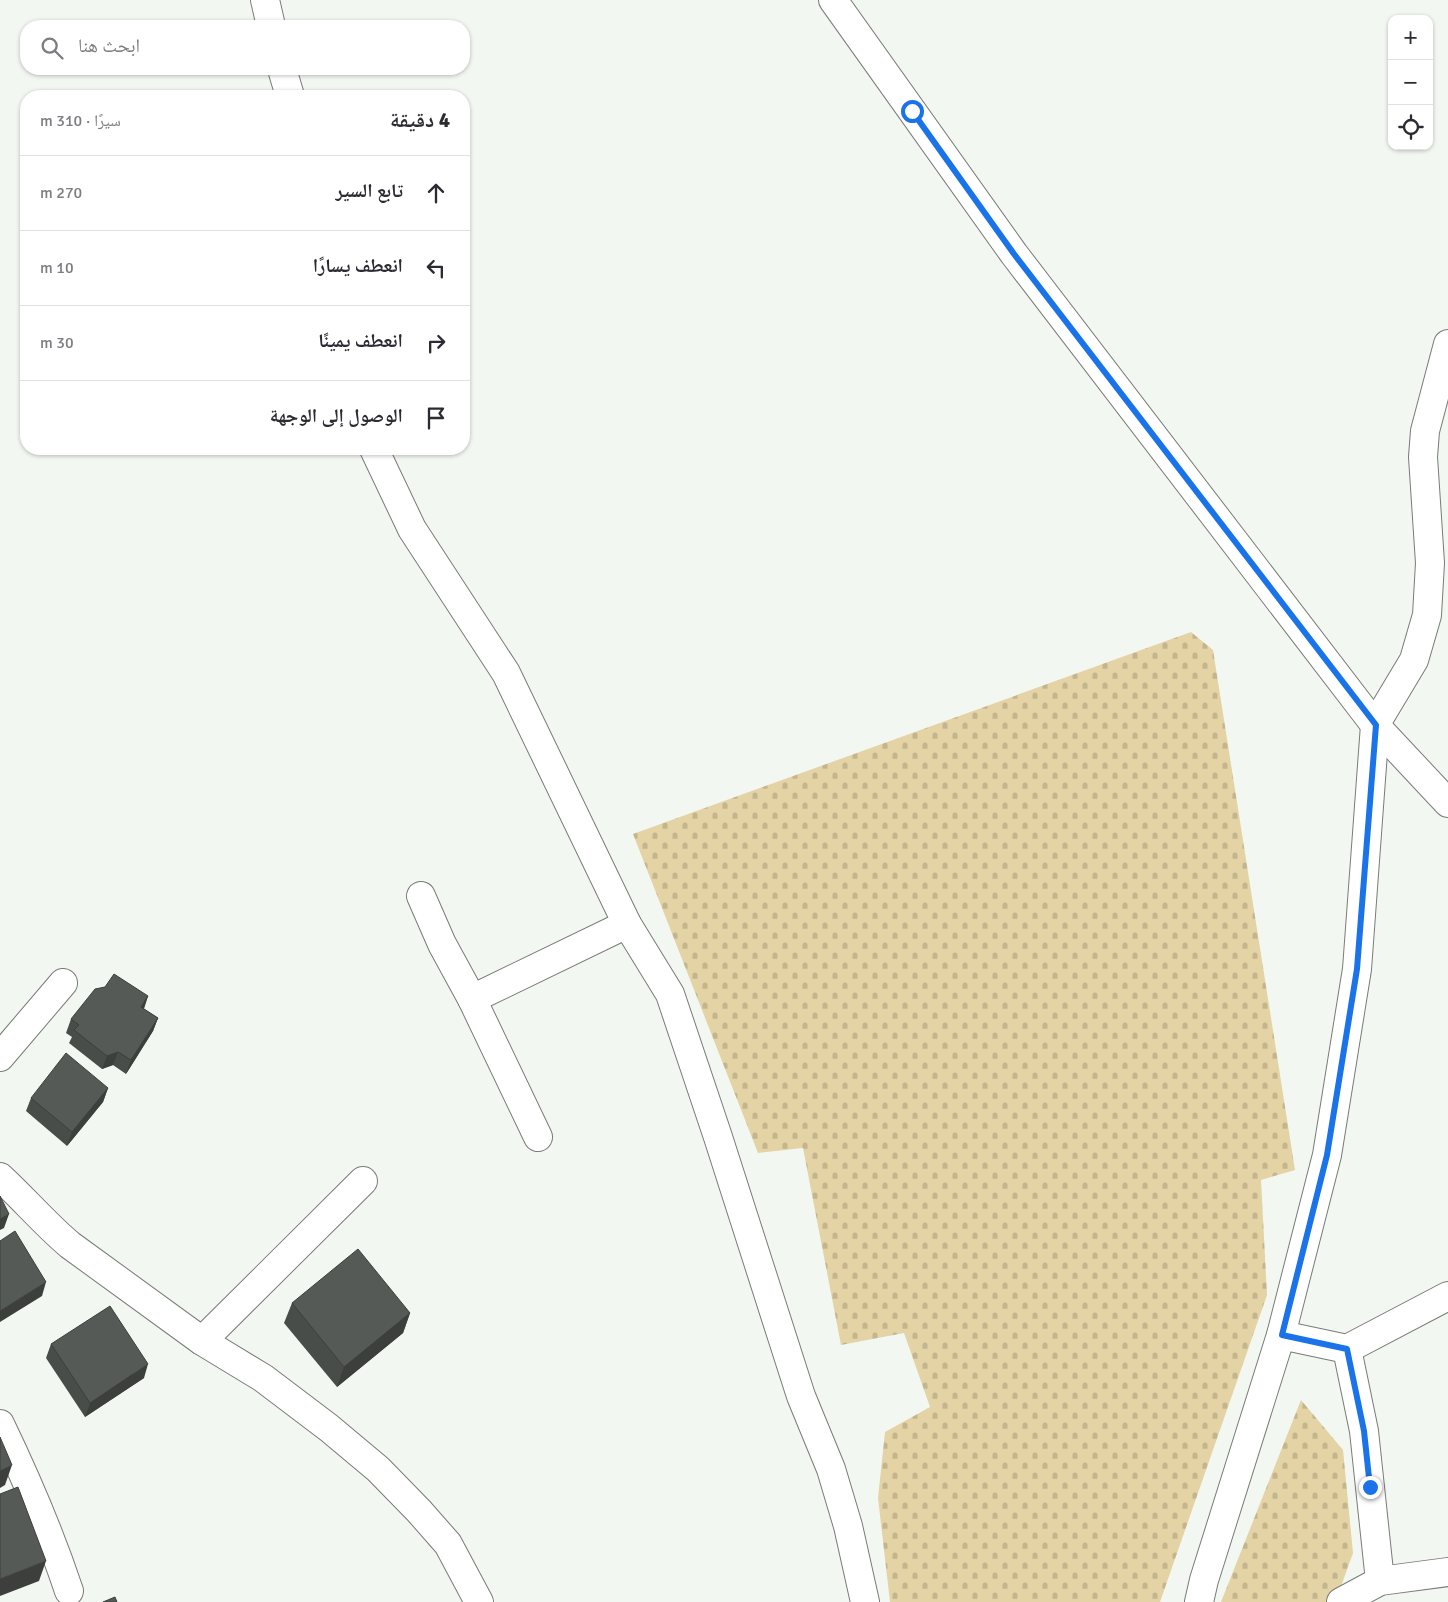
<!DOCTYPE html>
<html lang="ar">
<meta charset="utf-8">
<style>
:root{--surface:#fff;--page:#f2f2f3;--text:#2b2b33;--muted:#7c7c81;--line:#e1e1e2}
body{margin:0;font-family:Signika,"Noto Naskh Arabic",sans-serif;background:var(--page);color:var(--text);direction:rtl}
.controls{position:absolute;right:15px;top:15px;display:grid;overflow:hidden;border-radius:10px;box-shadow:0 1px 4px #0004}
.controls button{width:45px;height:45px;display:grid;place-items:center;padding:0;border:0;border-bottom:1px solid var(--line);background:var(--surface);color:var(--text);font:25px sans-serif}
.stop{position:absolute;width:15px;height:15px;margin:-11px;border:4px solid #1a73e8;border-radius:50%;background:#fff}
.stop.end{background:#1a73e8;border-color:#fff;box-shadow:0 1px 5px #0008}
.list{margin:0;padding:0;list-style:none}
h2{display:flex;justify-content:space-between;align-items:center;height:65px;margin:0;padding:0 20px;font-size:21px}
h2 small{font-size:16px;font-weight:400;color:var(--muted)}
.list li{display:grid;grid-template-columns:32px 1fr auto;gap:15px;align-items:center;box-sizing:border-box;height:75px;padding:0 20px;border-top:1px solid var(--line)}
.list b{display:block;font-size:19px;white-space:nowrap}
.list em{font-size:16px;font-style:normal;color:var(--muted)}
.icon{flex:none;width:28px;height:28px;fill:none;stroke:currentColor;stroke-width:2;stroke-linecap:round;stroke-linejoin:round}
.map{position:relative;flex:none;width:1448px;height:1602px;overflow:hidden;direction:ltr}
.search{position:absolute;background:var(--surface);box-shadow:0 1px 4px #0004;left:20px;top:20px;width:450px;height:55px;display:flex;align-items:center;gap:12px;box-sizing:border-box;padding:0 18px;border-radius:20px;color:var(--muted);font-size:19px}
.panel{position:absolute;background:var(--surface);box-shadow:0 1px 4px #0004;left:20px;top:90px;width:450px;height:365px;border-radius:20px;direction:rtl}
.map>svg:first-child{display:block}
.cemetery{fill:url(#cemetery-stones)}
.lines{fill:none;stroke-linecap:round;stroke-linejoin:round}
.street-casing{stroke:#787b76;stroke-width:30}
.secondary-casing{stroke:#787b76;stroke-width:30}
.street{stroke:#fff;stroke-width:28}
.secondary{stroke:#fff;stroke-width:28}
.wall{fill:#494d4a}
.shaded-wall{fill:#3c3f3c}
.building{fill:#555a56;stroke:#3c3f3c}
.route{stroke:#1a73e8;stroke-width:6}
</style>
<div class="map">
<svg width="1448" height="1602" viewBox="0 0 1448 1602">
<defs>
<pattern id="cemetery-stones" width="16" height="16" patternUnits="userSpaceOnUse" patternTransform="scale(1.25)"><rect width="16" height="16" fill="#e4d3a4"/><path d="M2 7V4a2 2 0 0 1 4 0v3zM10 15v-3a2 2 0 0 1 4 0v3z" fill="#c3b58d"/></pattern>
</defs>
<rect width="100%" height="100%" fill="#f3f7f1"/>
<g class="cemetery">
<polygon points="1191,632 1213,650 1295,1170 1261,1180 1267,1295 1160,1602 890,1602 878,1498 885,1432 930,1407 904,1333 841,1345 803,1148 758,1153 633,834"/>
<polygon points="1301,1400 1343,1450 1353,1553 1339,1592 1325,1602 1221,1602"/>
</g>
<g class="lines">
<defs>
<g id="street">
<polyline points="265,0 271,26"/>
<polyline points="282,69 290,96"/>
<polyline points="374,449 412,529 506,673 627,924 670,994 718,1137 801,1396 831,1469 848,1526 865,1602"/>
<polyline points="421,896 442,944 472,999 538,1137"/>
<polyline points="472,999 627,924"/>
<polyline points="0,1057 63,983"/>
<path d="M0,1177C24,1199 45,1224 70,1245L202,1341L263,1378L329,1428L378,1469L419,1511L448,1544L479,1602"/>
<polyline points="1281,1335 1347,1349 1364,1431 1380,1581"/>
<polyline points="202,1341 363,1181"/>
<polyline points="1347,1349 1448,1296"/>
<path d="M0,1424C26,1478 50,1534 69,1591"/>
<polyline points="1199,1602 1204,1580 1281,1335 1327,1155 1357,969 1375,725 1414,660 1427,615 1430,563 1423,457 1425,431 1448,344"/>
<polyline points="1341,1602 1380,1581 1448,1572"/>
</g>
<polyline id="secondary" points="833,0 1014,254 1375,725 1448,803"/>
</defs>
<use href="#street" class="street-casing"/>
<use href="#secondary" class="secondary-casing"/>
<use href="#street" class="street"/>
<use href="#secondary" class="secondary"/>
</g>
<g class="wall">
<polygon points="148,996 144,1009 158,1018 153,1031 126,1074 113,1065 102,1069 69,1043 72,1037 66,1033 71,1019"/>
<polygon points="108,1088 103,1102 67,1146 26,1111 31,1098"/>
<polygon points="292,1303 410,1313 403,1333 337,1387 284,1323"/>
<polygon points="51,1344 144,1378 85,1417 46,1358"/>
</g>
<g class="shaded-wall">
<polygon points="148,996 143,1010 141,1007"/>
<polygon points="158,1018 153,1031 126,1074 131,1060"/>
<polygon points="118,1052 113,1065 102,1069 107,1056"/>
<polygon points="108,1088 103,1102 67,1146 72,1132"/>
<polygon points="9,1214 4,1228 0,1230 0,1219"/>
<polygon points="46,1282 42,1296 0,1322 0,1311"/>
<polygon points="410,1313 403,1333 337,1387 344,1367"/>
<polygon points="148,1364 144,1378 85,1417 90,1403"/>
<polygon points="12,1465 5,1485 0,1488 0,1471"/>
<polygon points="46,1561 39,1581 0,1596 0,1579"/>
</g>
<g class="building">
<polygon points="114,974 148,996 141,1007 158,1018 131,1060 118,1052 107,1056 74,1030 79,1025 71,1019 95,989 105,987"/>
<polygon points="66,1053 108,1088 72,1132 31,1098"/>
<polygon points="0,1196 9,1214 0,1219"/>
<polygon points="15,1231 46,1282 0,1311 0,1241"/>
<polygon points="358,1249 410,1313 344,1367 292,1303"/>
<polygon points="110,1306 148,1364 90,1403 51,1344"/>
<polygon points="0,1437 12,1465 0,1471"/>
<polygon points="18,1487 46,1561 0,1579 0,1494"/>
<polygon points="115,1597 117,1602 103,1602"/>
</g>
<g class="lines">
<polyline class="route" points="912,111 1014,254 1376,725 1357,969 1327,1155 1282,1335 1347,1349 1364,1431 1370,1487"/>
</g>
</svg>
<div class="controls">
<button>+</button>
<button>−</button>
<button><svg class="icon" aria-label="locate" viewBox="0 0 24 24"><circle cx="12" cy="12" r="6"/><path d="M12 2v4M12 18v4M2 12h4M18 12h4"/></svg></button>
</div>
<div class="stop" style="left:912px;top:111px"></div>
<div class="stop end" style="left:1370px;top:1487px"></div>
<div class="search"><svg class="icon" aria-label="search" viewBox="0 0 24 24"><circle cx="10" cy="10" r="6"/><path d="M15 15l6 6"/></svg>ابحث هنا</div>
<section class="panel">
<h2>4 دقيقة<small>سيرًا · 310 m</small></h2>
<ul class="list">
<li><svg class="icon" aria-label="ahead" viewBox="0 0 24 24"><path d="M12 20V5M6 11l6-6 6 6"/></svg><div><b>تابع السير</b></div><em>270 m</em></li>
<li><svg class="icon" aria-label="left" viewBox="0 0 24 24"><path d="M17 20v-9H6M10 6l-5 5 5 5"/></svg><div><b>انعطف يسارًا</b></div><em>10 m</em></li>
<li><svg class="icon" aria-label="right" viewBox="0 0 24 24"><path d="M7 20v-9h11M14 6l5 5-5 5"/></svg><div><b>انعطف يمينًا</b></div><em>30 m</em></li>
<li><svg class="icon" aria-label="arrive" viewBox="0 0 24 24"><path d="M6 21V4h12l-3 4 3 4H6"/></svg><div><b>الوصول إلى الوجهة</b></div></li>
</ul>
</section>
</div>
